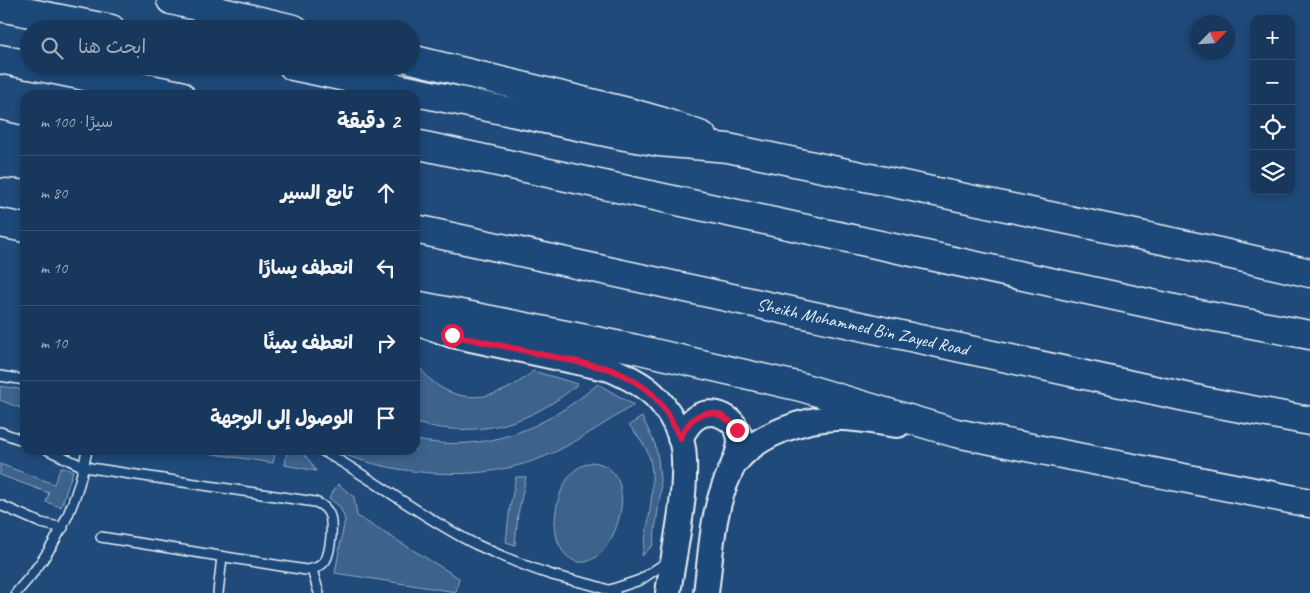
<!DOCTYPE html>
<html lang="ar">
<meta charset="utf-8">
<style>
:root{--surface:#17385c;--page:#244365;--text:#f1f3f6;--muted:#9eacbb;--line:#365272}
body{margin:0;font-family:Caveat,"Playpen Sans Arabic",sans-serif;background:var(--page);color:var(--text);direction:rtl}
.controls{position:absolute;right:15px;top:15px;display:grid;overflow:hidden;border-radius:10px;box-shadow:0 2px 8px #0003}
.controls button{width:45px;height:45px;display:grid;place-items:center;padding:0;border:0;border-bottom:1px solid var(--line);background:var(--surface);color:var(--text);font:25px sans-serif}
.compass{position:absolute;left:1190px;top:15px;width:45px;height:45px;border-radius:50%;background:var(--surface);box-shadow:0 2px 8px #0003;rotate:65deg}
.stop{position:absolute;width:15px;height:15px;margin:-11px;border:4px solid #e11d48;border-radius:50%;background:#fff}
.stop.end{background:#e11d48;border-color:#fff;box-shadow:0 1px 5px #0008}
.list{margin:0;padding:0;list-style:none}
h2{display:flex;justify-content:space-between;align-items:center;height:65px;margin:0;padding:0 20px;font-size:21px}
h2 small{font-size:16px;font-weight:400;color:var(--muted)}
.list li{display:grid;grid-template-columns:32px 1fr auto;gap:15px;align-items:center;box-sizing:border-box;height:75px;padding:0 20px;border-top:1px solid var(--line)}
.list b{display:block;font-size:19px;white-space:nowrap}
.list em{font-size:16px;font-style:normal;color:var(--muted)}
.icon{flex:none;width:28px;height:28px;fill:none;stroke:currentColor;stroke-width:2;stroke-linecap:round;stroke-linejoin:round}
.map{position:relative;flex:none;width:1310px;height:593px;overflow:hidden;direction:ltr}
.search{position:absolute;background:var(--surface);box-shadow:0 2px 8px #0003;left:20px;top:20px;width:400px;height:55px;display:flex;align-items:center;gap:12px;box-sizing:border-box;padding:0 18px;border-radius:28px;color:var(--muted);font-size:19px}
.panel{position:absolute;background:var(--surface);box-shadow:0 2px 8px #0003;left:20px;top:90px;width:400px;height:365px;border-radius:15px;direction:rtl}
.map>svg:first-child{display:block}
.green{fill:#3c628c;stroke:#92aac2}
.lines{fill:none;stroke-linecap:round;stroke-linejoin:round}
.lane-casing{stroke:#e8f1f8;stroke-width:12}
.secondary-casing{stroke:#e8f1f8;stroke-width:28}
.highway-casing{stroke:#e8f1f8;stroke-width:31}
.lane{stroke:#1f4a7a;stroke-width:9}
.secondary{stroke:#1f4a7a;stroke-width:24}
.highway{stroke:#1f4a7a;stroke-width:28}
.route{stroke:#e11d48;stroke-width:6}
.labels{text-anchor:middle;dominant-baseline:central;stroke-width:4.5;stroke-linejoin:round;paint-order:stroke}
.street-label{font-size:18px;fill:#e8f1f8;stroke:#1f4a7a}
</style>
<div class="map">
<svg width="1310" height="593" viewBox="0 0 1310 593">
<rect width="100%" height="100%" fill="#1f4a7a"/>
<filter id="ink" filterUnits="userSpaceOnUse"><feTurbulence type="fractalNoise" baseFrequency=".02" numOctaves="2"/><feDisplacementMap in="SourceGraphic" scale="10" xChannelSelector="R" yChannelSelector="G"/><feConvolveMatrix kernelMatrix="1 2 1 2 8 2 1 2 1" color-interpolation-filters="sRGB"/></filter>
<g filter="url(#ink)">
<g class="green">
<path d="M415,360C443,408 495,406 533,371L578,384C530,425 477,439 415,423Z"/>
<path d="M598,384L634,405C609,420 585,437 559,450C490,485 401,478 332,450H415V440C487,453 543,430 598,384Z"/>
<polygon points="0,386 25,390 25,410 0,400"/>
<path d="M642,417L655,444L658,458L661,489L653,545L642,556C647,528 659,477 647,451C643,441 635,433 629,425Z"/>
<polygon points="187,450 276,450 273,463"/>
<path d="M287,450C303,450 309,458 316,471L285,465Z"/>
<path d="M592,462C654,469 605,593 566,555C547,536 555,492 572,473C577,467 584,465 592,462Z"/>
<polygon points="0,464 54,484 61,467 73,471 61,507 46,502 49,493 0,475"/>
<polygon points="516,477 526,477 518,514 515,545 506,542 510,507"/>
<polygon points="338,484 354,497 357,516 459,578 456,592 335,573 345,519 340,507 329,498"/>
</g>
<g class="lines">
<defs>
<g id="lane">
<polyline points="0,376 25,380"/>
<polyline points="0,432 25,441"/>
<path d="M48,450L84,467L315,502C332,508 332,521 331,537C329,556 327,568 306,570L101,537"/>
<path d="M321,450C374,479 421,517 475,544C499,555 524,566 549,574C571,581 595,583 615,593"/>
<polyline points="0,505 41,523 63,528"/>
<polyline points="312,570 319,593"/>
<polyline points="610,590 640,580 670,560"/>
<path d="M16,593C55,550 77,507 87,450"/>
<polyline points="218,593 222,557"/>
</g>
<g id="secondary">
<path d="M415,322L452,335L610,369C626,376 641,383 653,394C670,410 684,436 684,459C686,501 674,551 668,593"/>
<path d="M680,438C684,431 688,424 694,419C712,405 739,418 740,441C740,448 737,456 734,463"/>
<path d="M706,593C711,555 712,512 728,477C730,472 732,467 735,463C756,435 807,417 841,418C860,418 879,423 898,425"/>
</g>
<g id="highway">
<polyline points="171,0 294,29"/>
<polyline points="0,7 111,29"/>
<polyline points="0,59 29,65"/>
<polyline points="411,59 628,112 663,122 702,136"/>
<polyline points="35,66 180,95"/>
<polyline points="293,66 625,136 659,142 728,148 1210,250 1310,273"/>
<polyline points="0,135 25,141"/>
<polyline points="415,144 1193,313 1310,335"/>
<polyline points="0,163 25,165"/>
<polyline points="0,223 25,228"/>
<path id="s1" d="M415,229L1204,401L1310,421"/>
<polyline points="415,305 636,349 801,387 956,433 1310,503"/>
</g>
</defs>
<use href="#lane" class="lane-casing"/>
<use href="#secondary" class="secondary-casing"/>
<use href="#highway" class="highway-casing"/>
<use href="#lane" class="lane"/>
<use href="#secondary" class="secondary"/>
<use href="#highway" class="highway"/>
</g>
</g>
<g class="lines" filter="url(#ink)">
<path class="route" d="M452,335L610,369C649,386 662,399 680,438C684,431 688,422 695,418C711,407 728,416 737,430"/>
</g>
<g class="labels">
<g class="street-label">
<text stroke="none"><textPath href="#s1" startOffset="458">Sheikh Mohammed Bin Zayed Road</textPath></text>
</g>
</g>
</svg>
<div class="controls">
<button>+</button>
<button>−</button>
<button><svg class="icon" aria-label="locate" viewBox="0 0 24 24"><circle cx="12" cy="12" r="6"/><path d="M12 2v4M12 18v4M2 12h4M18 12h4"/></svg></button>
<button><svg class="icon" aria-label="layers" viewBox="0 0 24 24"><path d="M12 4l9 5-9 5-9-5zM3 14l9 5 9-5"/></svg></button>
</div>
<svg class="compass" viewBox="-18 -18 36 36"><path d="M0-13l5 13h-10z" fill="#e53935"/><path d="M0 13l5-13h-10z" fill="#9eacbb"/></svg>
<div class="stop" style="left:452px;top:335px"></div>
<div class="stop end" style="left:737px;top:430px"></div>
<div class="search"><svg class="icon" aria-label="search" viewBox="0 0 24 24"><circle cx="10" cy="10" r="6"/><path d="M15 15l6 6"/></svg>ابحث هنا</div>
<section class="panel">
<h2>2 دقيقة<small>سيرًا · 100 m</small></h2>
<ul class="list">
<li><svg class="icon" aria-label="ahead" viewBox="0 0 24 24"><path d="M12 20V5M6 11l6-6 6 6"/></svg><div><b>تابع السير</b></div><em>80 m</em></li>
<li><svg class="icon" aria-label="left" viewBox="0 0 24 24"><path d="M17 20v-9H6M10 6l-5 5 5 5"/></svg><div><b>انعطف يسارًا</b></div><em>10 m</em></li>
<li><svg class="icon" aria-label="right" viewBox="0 0 24 24"><path d="M7 20v-9h11M14 6l5 5-5 5"/></svg><div><b>انعطف يمينًا</b></div><em>10 m</em></li>
<li><svg class="icon" aria-label="arrive" viewBox="0 0 24 24"><path d="M6 21V4h12l-3 4 3 4H6"/></svg><div><b>الوصول إلى الوجهة</b></div></li>
</ul>
</section>
</div>
